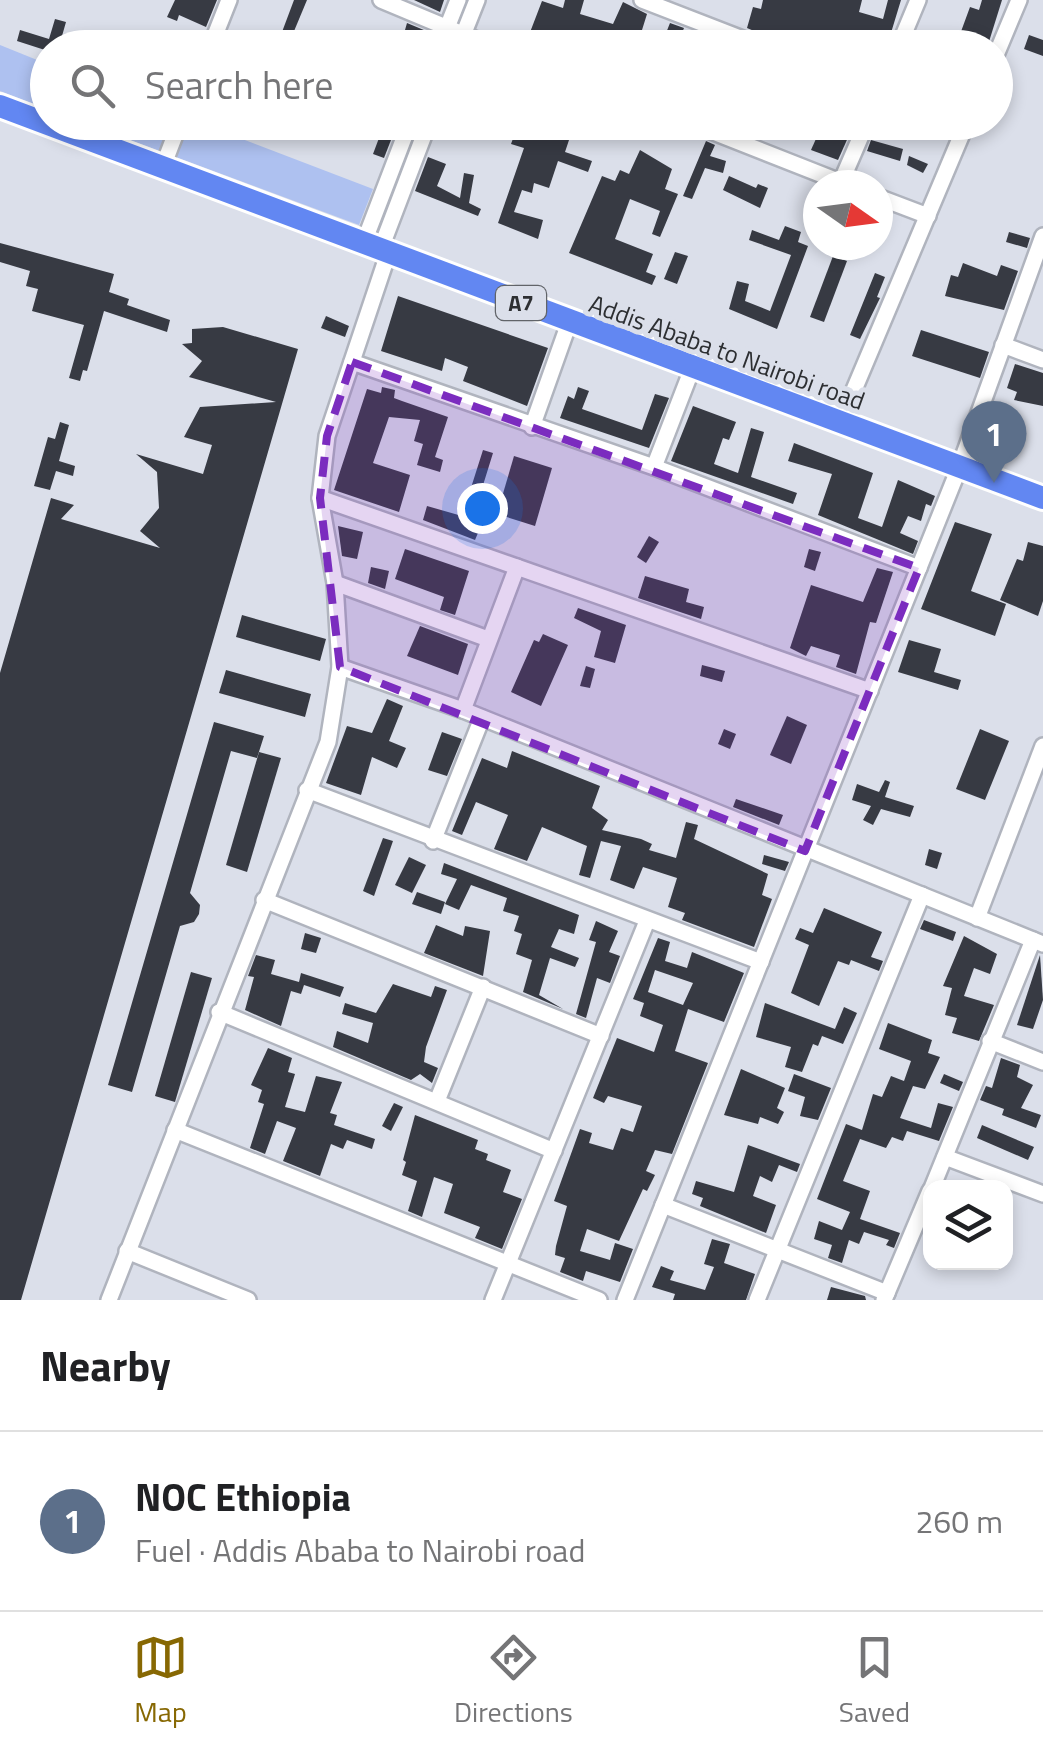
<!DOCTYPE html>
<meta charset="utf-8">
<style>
:root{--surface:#fff;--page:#f6f6f6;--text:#202124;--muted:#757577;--line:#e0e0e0;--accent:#876803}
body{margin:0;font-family:"Titillium Web",sans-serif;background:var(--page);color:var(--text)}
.controls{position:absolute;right:30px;bottom:30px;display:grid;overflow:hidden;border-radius:20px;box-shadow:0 5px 15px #0003}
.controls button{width:90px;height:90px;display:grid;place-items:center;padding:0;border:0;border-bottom:2px solid var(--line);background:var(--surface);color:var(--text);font:50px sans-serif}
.compass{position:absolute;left:803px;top:170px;width:90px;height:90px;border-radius:50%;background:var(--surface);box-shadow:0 5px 15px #0003;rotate:104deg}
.you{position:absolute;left:482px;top:508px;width:35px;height:35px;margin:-25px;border:8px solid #fff;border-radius:50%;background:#1a73e8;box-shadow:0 0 0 15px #1a73e833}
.badge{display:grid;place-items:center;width:65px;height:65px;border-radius:50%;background:var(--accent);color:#fff;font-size:32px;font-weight:700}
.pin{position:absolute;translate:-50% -82px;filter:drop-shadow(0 2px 5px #0008)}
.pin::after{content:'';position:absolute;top:52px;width:35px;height:30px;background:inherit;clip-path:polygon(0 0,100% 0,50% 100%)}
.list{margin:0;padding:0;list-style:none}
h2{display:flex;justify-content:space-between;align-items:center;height:130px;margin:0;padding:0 40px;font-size:42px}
h2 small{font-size:32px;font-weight:400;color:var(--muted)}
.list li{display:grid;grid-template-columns:65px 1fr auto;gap:30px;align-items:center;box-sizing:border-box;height:180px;padding:0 40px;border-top:2px solid var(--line)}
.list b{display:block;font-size:38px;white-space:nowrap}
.list p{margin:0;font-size:32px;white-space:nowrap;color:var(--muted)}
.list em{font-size:32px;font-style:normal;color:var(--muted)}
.icon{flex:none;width:55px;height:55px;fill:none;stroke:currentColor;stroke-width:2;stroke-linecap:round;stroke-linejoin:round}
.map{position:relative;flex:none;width:1043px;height:1300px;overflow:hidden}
.search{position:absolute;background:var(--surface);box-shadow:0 5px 15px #0003;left:30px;right:30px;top:30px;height:110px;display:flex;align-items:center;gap:25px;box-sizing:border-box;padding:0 35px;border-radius:55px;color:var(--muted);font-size:38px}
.sheet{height:310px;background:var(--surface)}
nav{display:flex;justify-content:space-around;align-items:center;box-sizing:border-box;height:140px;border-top:2px solid var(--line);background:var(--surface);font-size:28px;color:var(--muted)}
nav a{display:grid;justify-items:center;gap:5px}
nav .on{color:var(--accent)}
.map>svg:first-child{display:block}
.green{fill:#aec1f0}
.building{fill:#373a43;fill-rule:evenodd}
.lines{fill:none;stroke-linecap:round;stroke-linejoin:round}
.minor-casing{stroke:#b0b4be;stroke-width:20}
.highway-casing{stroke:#fff;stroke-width:28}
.minor{stroke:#fff;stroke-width:15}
.highway{stroke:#6287f2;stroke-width:22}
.marked{fill:#7b2cbf;fill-opacity:0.2;stroke:#7b2cbf;stroke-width:8;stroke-dasharray:20 12;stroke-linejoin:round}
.labels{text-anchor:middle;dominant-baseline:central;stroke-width:10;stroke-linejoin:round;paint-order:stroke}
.shield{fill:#dbdfea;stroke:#616469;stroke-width:2.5}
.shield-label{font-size:22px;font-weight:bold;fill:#2d2f32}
.street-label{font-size:25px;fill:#2d2f32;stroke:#dbdfea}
</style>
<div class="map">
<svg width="1043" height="1300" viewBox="0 0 1043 1300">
<rect width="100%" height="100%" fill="#dbdfea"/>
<g class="green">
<polygon points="0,45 47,64 47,109 0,91"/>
<polygon points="84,123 200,123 373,189 359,225"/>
</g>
<g class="building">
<polygon points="175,0 217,0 206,27 179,15 177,21 167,17"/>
<polygon points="307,0 287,48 276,48 294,0"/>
<polygon points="414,0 444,0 440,12"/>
<polygon points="565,0 584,0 580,14 613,24 623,2 647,14 642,30 664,38 670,23 684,28 678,43 686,48 643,48 628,42 626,48 594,48 595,44 563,30 555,48 524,48 542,1 563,8"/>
<polygon points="763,0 862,0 859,12 883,19 888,0 901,0 887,46 840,34 836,48 794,48 747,28 753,7 761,9"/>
<polygon points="982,0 1002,0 987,48 959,37 970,7 979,10"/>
<polygon points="55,19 66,22 60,43 67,48 48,51 17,41 20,30 49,39"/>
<polygon points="407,23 431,33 427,48 414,48 418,34 405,30"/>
<polygon points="235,35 271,44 270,48 233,45"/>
<polygon points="1029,35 1043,40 1043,56 1024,49"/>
<polygon points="385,122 398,122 384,158 373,154"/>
<polygon points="519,122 558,122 556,129 571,134 565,152 592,161 588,172 558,161 549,188 534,183 532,193 522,190 514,212 543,220 538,239 498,223 524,148 511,144"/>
<polygon points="750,122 767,122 760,137 746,131"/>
<polygon points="823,123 850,133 838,160 811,150"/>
<polygon points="871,140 903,149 900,161 867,151"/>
<polygon points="706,141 715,145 710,156 726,161 723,173 705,168 692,199 683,196"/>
<polygon points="640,150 672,169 665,189 678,194 660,237 652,234 660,211 630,199 615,239 653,254 646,272 656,276 652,285 569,253 602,176 615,181 620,170 629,174"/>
<polygon points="909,156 928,164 923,173 907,165"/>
<polygon points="428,157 446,164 437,186 460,198 464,173 474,175 469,203 481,209 478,216 415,191"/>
<polygon points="729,176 756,188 758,184 768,188 760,208 723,190"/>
<polygon points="785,226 801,232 798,242 808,246 777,329 729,309 737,281 749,284 745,301 770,311 791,255 749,240 752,230 779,240"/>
<polygon points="1009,232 1030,238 1027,248 1006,242"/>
<polygon points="0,243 114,274 109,292 129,299 127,305 170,320 167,332 104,311 87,371 83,370 80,381 69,378 84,325 32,311 38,289 26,286 30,271 0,262"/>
<polygon points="675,252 688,256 677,284 664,279"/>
<polygon points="833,256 847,261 824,322 810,317"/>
<polygon points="963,263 997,276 1001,265 1018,271 1004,310 945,296 951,275 958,277"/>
<polygon points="875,273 885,277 877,297 880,298 860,339 850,335"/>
<polygon points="398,296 548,348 527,406 463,381 468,367 445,358 442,371 381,351"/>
<polygon points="326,316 349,326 345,337 321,328"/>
<polygon points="223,327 298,349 21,1300 0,1300 0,673 51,498 74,505 61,519 160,548 140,531 159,508 157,472 136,454 203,474 212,445 184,437 200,407 276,402 189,377 202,361 182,344 192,343 192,329"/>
<polygon points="921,330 989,352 980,378 912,356"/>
<polygon points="1015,364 1043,373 1043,406 1014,400 1017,392 1007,388"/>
<polygon points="382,387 395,390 394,398 402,401 448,417 435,457 443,460 440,472 417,465 423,444 414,441 420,420 389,417 373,463 410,475 399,512 334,490 367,389 381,393"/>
<polygon points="578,387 589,391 582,409 642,430 655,394 669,398 649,448 560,418 568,396 574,399"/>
<polygon points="693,406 736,422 729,440 723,438 714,464 738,473 751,428 764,432 751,477 797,493 793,504 671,461"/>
<polygon points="60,422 69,425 59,461 75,466 73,476 56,471 50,490 34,486 48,437 55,439"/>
<polygon points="794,443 873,473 858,518 882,527 898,480 935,496 931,506 926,504 921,521 908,516 900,533 918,541 913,554 818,515 832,474 788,461"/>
<polygon points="483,450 493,453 475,511 486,514 475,540 423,520 427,506 462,516"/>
<polygon points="514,456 552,468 535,526 497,514"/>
<polygon points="955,522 992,534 971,591 1006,604 995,636 921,609"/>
<polygon points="338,526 363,532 357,559 342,556"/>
<polygon points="649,536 659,542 646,563 637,557"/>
<polygon points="1028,542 1043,546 1043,601 1038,616 1000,600 1017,559 1023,561"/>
<polygon points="405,549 469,571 455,615 440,610 444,597 395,579"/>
<polygon points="809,549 821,552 815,571 804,567"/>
<polygon points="371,567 389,571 385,589 368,583"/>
<polygon points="877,568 893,572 876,623 870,622 856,674 836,667 840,655 811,646 806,656 790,648 811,585 863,602"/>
<polygon points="645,576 689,589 686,602 704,607 701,619 638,598"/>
<polygon points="578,608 626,625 615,663 594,657 601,631 574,618"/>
<polygon points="242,615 326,639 320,661 236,637"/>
<polygon points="420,626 468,644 458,675 407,656"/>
<polygon points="543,634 568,645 541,706 511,692 534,640 539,642"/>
<polygon points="909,640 941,649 934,672 961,680 958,690 898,672"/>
<polygon points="702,665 725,671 722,682 700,676"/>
<polygon points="586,666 595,669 590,688 580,686"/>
<polygon points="226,670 311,694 305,717 219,693"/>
<polygon points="387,699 403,706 389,741 406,748 397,768 372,757 361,795 326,783 347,726 372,733"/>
<polygon points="787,716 807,725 791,764 770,755"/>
<polygon points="214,722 264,736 257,758 231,751 190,893 200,905 199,914 194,922 180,926 132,1092 108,1085"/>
<polygon points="724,729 736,734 730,749 718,744"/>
<polygon points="980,729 1009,741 985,800 956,789"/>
<polygon points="442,732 462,739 447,776 428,770"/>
<polygon points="512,751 600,786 592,808 608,820 602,830 641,839 652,844 649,850 676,858 686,822 698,825 694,839 768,874 762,895 772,899 754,947 682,920 685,913 668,907 677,878 643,867 634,889 610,880 621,846 601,841 590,878 579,875 587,846 542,827 527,861 494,849 508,815 476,802 462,835 452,831 482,758 507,768"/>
<polygon points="259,752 281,758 247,872 226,865"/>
<polygon points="885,780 890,782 885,797 914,806 910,817 881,809 873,825 863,820 871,806 852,800 857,784 879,792"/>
<polygon points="736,799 783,815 779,825 733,807"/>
<polygon points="383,838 393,841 374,896 363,891"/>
<polygon points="929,849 942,853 937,869 925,865"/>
<polygon points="764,855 789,862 785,871 762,864"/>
<polygon points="409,857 426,865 412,893 395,885"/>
<polygon points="444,863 579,915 574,934 559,929 551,947 579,958 575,967 550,958 539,995 563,1009 523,992 532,960 516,954 522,934 514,931 519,916 503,911 507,898 471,885 459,910 445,904 457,879 441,874"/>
<polygon points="417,892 445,902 441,914 412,904"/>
<polygon points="824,908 882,932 871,957 883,961 879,971 851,960 849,965 838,961 819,1006 791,993 809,945 795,939 800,928 813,933"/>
<polygon points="924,920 956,932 953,941 920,929"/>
<polygon points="596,921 618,931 609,952 620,956 610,983 597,978 586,1018 576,1014 596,942 589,940"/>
<polygon points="436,925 463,936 465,926 490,931 483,976 424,953"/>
<polygon points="305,933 321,938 316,953 301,949"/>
<polygon points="964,936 997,954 990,974 974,968 964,996 994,1005 979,1041 952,1033 957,1018 945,1015 952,988 943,986"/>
<path d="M658,938L670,942L665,961L687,968L692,952L744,973L724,1022L688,1009L675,1051L708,1063L672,1154L655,1150L646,1171L655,1175L647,1191L643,1189L619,1241L587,1229L580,1251L610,1260L615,1243L633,1249L620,1282L586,1271L583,1281L560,1272L565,1258L555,1255L556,1246L567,1206L554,1201L580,1129L592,1133L589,1143L613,1150L621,1128L633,1132L642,1106L608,1096L604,1103L593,1098L617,1038L654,1052L663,1025L640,1016L644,1003L633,999ZM655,970L693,983L683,1005L648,992Z"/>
<polygon points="256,955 275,960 271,974 299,982 301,973 344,987 340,997 304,985 301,994 291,991 281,1026 245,1010 254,977 248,976"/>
<polygon points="1040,955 1043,1000 1033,1029 1017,1025"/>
<polygon points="191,972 212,978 175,1102 155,1096"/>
<polygon points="393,984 431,997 435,986 447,990 426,1047 424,1062 438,1068 432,1083 420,1074 411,1080 333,1047 337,1031 368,1043 373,1023 342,1014 345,1003 376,1013"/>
<polygon points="765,1003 835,1029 844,1007 857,1013 843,1044 822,1036 818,1046 813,1044 802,1072 785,1067 791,1047 756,1037"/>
<polygon points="888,1023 932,1040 928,1053 940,1057 925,1089 913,1086 900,1118 931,1128 938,1103 953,1107 939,1141 907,1131 903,1141 892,1137 886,1148 860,1139 843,1181 870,1191 860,1219 900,1233 894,1248 886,1245 889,1240 864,1232 859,1244 849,1240 842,1263 828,1258 832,1245 814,1239 819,1221 842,1230 850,1212 817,1199 846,1124 862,1130 873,1094 882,1097 891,1076 904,1081 911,1061 879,1049"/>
<polygon points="268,1048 292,1058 288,1072 295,1074 285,1107 305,1112 316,1076 342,1082 330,1113 337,1115 334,1125 375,1139 372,1149 347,1140 343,1149 331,1144 320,1176 283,1161 296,1128 277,1121 265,1154 250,1148 264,1104 258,1102 262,1090 251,1085"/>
<polygon points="1001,1058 1020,1065 1017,1077 1033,1085 1021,1108 1041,1115 1036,1128 1002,1115 1004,1109 980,1100 986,1086 992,1088"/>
<polygon points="741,1069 785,1088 777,1108 784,1112 778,1124 760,1117 758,1124 724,1115"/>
<polygon points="794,1074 831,1088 818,1120 800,1116 805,1097 788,1091"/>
<polygon points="944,1074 963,1082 959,1091 940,1083"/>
<polygon points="394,1103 403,1107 391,1131 382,1126"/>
<polygon points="415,1115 478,1140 475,1149 488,1154 486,1160 511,1170 503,1192 522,1199 502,1249 475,1238 480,1227 444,1213 453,1184 434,1177 422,1217 408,1211 417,1181 402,1175 406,1162 403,1160"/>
<polygon points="982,1125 1034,1147 1028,1160 977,1138"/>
<polygon points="748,1145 800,1164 797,1172 779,1165 772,1182 760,1176 753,1196 776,1205 766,1233 700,1206 703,1198 692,1194 696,1181 734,1192"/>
<polygon points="712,1239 730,1244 724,1263 755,1274 746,1300 673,1300 675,1294 652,1287 661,1266 674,1271 670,1280 705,1290 714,1267 704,1264"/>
<polygon points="831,1287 865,1296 866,1300 827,1300"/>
</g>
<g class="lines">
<defs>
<g id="minor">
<polyline points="381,0 496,48"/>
<polyline points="642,0 766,48"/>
<polyline points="210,48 229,0"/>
<polyline points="439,48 458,0"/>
<polyline points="458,48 477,0"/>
<polyline points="898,48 918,0"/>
<polyline points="996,55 1019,0"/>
<polyline points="688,122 848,185"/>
<polyline points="162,169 180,122"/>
<polyline points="841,182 867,122"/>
<polyline points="878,197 928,216"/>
<polyline points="364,242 410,122"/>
<polyline points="381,248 429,122"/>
<polyline points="1003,345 1043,360"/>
<polyline points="352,362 654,467 919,568"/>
<polyline points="840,423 967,122"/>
<polyline points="532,427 569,323"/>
<polyline points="654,467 692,369"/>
<polyline points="320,498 870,691"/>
<polyline points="335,583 488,639"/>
<polyline points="340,667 463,710 1043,944"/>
<polyline points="463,710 517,567"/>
<polyline points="307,790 761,962"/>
<polyline points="433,841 482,718"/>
<polyline points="264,900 601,1036"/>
<polyline points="977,918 1043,746"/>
<polyline points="219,1012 554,1151"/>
<polyline points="990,1041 1043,1062"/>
<polyline points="437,1101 483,987"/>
<polyline points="175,1130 599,1300"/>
<polyline points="945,1157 1043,1194"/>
<polyline points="932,1188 1033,940"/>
<polyline points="663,1205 887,1293"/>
<polyline points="127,1251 248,1300"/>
<polyline points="109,1300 328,742 340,667 335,583 320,498 327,436 389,251"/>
<polyline points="493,1300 647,921"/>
<polyline points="625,1300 959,468 1043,236"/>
<polyline points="757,1300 922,895"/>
<polyline points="884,1300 930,1191"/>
</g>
<polyline id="highway" points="0,106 1043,498"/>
</defs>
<use href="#minor" class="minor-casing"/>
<use href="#highway" class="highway-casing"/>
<use href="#minor" class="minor"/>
<use href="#highway" class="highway"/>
</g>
<path class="marked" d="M352,362L919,568L805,851L340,667L320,498L327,436Z"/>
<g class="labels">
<rect class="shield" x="496" y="286" width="50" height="34" rx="8"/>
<g class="shield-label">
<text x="521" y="303">A7</text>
</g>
<g class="street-label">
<text transform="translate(727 352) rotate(20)">Addis Ababa to Nairobi road</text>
</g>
</g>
</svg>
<div class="controls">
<button><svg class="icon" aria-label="layers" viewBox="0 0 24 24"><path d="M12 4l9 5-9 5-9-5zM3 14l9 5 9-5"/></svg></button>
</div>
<svg class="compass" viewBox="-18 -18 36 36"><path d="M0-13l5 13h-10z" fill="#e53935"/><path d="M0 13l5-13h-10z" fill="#757577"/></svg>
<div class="you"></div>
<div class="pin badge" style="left:994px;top:483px;background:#5c6f8a">1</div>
<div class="search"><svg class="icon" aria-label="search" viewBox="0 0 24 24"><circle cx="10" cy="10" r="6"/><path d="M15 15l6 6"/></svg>Search here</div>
</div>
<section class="sheet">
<h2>Nearby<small></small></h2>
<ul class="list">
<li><span class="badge" style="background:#5c6f8a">1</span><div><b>NOC Ethiopia</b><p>Fuel · Addis Ababa to Nairobi road</p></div><em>260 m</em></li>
</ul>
</section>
<nav>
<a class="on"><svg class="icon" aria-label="map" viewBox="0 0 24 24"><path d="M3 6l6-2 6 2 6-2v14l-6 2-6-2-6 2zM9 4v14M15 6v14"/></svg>Map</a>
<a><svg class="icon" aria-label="directions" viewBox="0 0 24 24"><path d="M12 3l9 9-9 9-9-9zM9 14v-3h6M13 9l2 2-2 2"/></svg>Directions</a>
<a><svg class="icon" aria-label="saved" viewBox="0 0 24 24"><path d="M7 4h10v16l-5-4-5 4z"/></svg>Saved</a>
</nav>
